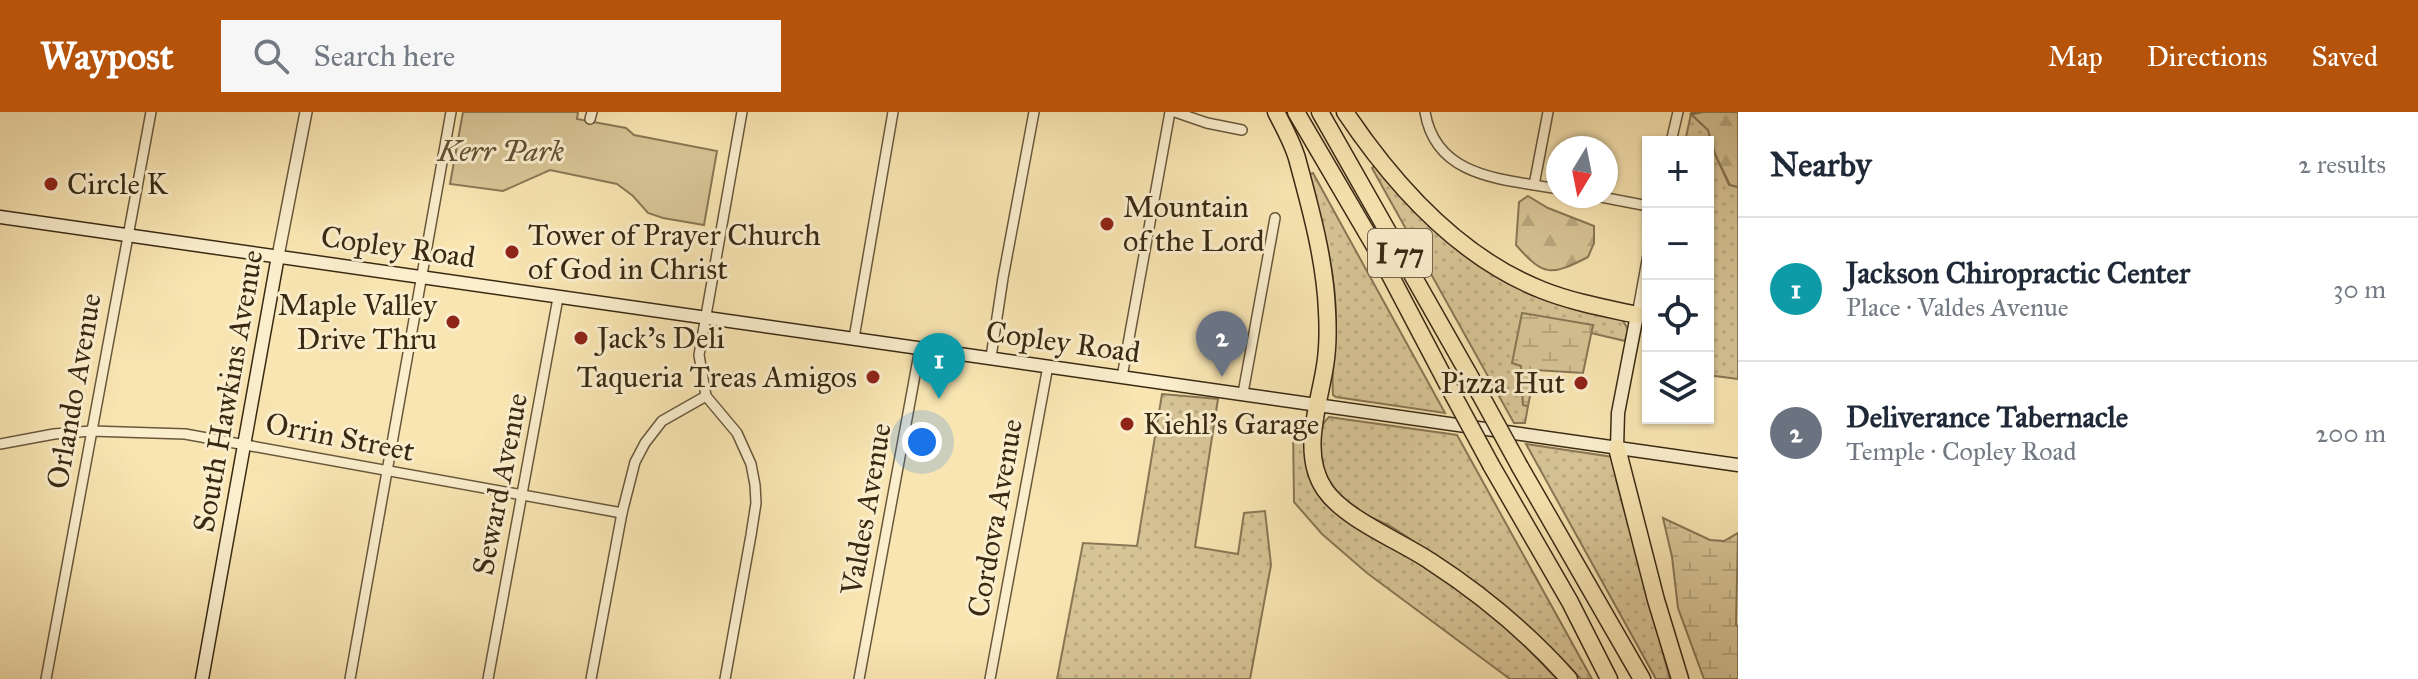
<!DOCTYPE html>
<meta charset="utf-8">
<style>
:root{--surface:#fff;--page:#f6f6f7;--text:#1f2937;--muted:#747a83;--line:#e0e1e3;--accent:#b45309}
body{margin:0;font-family:"IM FELL Great Primer",serif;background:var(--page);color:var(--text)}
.controls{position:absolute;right:24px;top:24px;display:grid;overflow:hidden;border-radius:0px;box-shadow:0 2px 6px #0004}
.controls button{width:72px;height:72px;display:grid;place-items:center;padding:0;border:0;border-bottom:2px solid var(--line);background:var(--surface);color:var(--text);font:40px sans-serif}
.compass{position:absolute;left:1546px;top:24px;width:72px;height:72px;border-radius:50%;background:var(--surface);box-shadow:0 2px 6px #0004;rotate:190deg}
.you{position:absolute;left:922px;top:330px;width:28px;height:28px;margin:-20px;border:6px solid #fff;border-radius:50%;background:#1a73e8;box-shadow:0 0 0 12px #1a73e833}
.badge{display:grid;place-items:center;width:52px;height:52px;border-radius:50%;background:var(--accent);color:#fff;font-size:26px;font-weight:700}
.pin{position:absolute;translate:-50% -66px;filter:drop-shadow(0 2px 4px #0008)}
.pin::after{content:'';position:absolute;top:42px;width:28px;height:24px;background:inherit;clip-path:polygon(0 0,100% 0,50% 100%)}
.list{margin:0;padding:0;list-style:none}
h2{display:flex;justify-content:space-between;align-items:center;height:104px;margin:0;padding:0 32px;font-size:34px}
h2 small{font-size:26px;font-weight:400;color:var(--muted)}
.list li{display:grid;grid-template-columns:52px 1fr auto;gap:24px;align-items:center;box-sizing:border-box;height:144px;padding:0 32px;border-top:2px solid var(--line)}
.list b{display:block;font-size:30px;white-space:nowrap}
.list p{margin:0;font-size:26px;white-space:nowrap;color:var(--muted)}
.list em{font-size:26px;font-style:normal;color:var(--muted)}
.icon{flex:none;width:44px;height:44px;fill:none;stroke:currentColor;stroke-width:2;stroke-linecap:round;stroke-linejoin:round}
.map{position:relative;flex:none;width:1738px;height:567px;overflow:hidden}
header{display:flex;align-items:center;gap:48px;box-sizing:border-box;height:112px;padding:0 40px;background:var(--accent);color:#fff}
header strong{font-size:38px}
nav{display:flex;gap:44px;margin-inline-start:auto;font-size:28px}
.search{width:560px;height:72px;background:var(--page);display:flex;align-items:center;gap:20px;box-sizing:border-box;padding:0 28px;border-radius:0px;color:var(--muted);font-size:30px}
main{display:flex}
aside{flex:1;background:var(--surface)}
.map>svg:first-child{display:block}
.grass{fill:url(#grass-dots);stroke:#875;stroke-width:2}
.forest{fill:url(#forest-firs);stroke:#875;stroke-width:2}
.wetland{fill:url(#wetland-marsh);stroke:#875;stroke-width:2}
.park{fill:#d8c597;stroke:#875;stroke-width:2}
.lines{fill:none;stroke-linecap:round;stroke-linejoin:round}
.stream{stroke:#857352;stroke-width:3}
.minor-casing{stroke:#69583b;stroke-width:12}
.tertiary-casing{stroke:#69583b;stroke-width:14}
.secondary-casing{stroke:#392913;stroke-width:15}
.motorway-casing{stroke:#392913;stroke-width:19}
.minor{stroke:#faeecd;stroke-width:9}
.tertiary{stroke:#faeecd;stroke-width:11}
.secondary{stroke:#faeecd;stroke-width:12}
.motorway{stroke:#f8e5b2;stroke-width:16}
.motorway-bridge-casing{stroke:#392913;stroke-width:19;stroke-linecap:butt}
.motorway-bridge{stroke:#f8e5b2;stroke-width:16}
.poi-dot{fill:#8f2418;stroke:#faeecd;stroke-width:3}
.labels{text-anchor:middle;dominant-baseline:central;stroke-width:6;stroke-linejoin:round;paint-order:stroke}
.shield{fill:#faeecd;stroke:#73644b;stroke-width:2}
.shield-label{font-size:28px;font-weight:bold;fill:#392913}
.park-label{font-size:30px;font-style:italic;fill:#615034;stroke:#faeecd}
.poi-label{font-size:30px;fill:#392913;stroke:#faeecd;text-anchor:start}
.street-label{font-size:30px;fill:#392913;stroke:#faeecd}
</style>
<header>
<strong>Waypost</strong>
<div class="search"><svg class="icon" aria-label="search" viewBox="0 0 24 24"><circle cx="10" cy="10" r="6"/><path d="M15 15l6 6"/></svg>Search here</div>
<nav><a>Map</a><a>Directions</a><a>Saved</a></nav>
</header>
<main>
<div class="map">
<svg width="1738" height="567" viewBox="0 0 1738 567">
<defs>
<pattern id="grass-dots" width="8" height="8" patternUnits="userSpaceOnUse" patternTransform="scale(2)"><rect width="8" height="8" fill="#d8c597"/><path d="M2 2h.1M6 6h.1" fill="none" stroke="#baa981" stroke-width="1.8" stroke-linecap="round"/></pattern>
<pattern id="forest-firs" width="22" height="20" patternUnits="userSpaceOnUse" patternTransform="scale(2)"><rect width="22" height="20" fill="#d8c597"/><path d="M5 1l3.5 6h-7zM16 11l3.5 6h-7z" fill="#baa981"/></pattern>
<pattern id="wetland-marsh" width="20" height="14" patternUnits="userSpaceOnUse" patternTransform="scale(2)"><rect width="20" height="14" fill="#d8c597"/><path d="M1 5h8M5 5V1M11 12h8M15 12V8" fill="none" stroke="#baa981"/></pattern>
</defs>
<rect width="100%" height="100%" fill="#f8e5b2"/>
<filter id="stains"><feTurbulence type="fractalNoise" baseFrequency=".0025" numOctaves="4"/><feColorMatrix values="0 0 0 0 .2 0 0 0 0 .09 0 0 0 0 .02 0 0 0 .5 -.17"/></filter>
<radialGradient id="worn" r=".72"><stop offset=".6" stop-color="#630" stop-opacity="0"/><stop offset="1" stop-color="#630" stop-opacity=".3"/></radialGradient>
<g class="grass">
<polygon points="1691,2 1708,18 1715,42 1729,73 1738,75 1738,267 1708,263 1708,30 1685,30"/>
<polygon points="1376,53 1398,82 1450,131 1621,206 1628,217 1625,229 1591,221 1593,214 1521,253 1523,293 1528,294 1525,311 1514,311 1372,56"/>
<path d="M1313,61L1445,301L1336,285L1333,283C1331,258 1336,233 1336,208C1336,157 1322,111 1307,63Z"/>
<polygon points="1162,282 1218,287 1195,435 1238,442 1244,401 1265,399 1271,453 1250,567 1057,567 1083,431 1137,434"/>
<path d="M1329,305L1457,323L1592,567H1581C1533,515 1475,470 1416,431C1407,425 1399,419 1390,414C1373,405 1351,399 1338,383C1323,366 1309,322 1329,305Z"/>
<polygon points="1293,314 1309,315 1315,376 1501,509 1557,567 1510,567 1367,461 1322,422 1294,390"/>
<polygon points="1526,332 1613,345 1616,367 1670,567 1656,567"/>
</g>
<g class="forest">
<polygon points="1693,0 1738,0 1738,75 1730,73 1715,42 1708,18 1691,2"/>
<path d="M1528,84L1548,96L1594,114V131L1588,145C1551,164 1544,165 1516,133L1519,90Z"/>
</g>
<g class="wetland">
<polygon points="1522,201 1593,213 1583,261 1535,258 1528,294 1523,293 1521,254 1512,251"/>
<polygon points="1663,406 1710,428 1724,429 1738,421 1736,513 1738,514 1738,567 1704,567 1678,496 1672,445"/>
</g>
<polygon class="park" points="463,0 578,0 577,7 626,16 634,23 717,39 704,113 663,106 648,101 633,84 617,72 550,58 503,79 450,72"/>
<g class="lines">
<polyline class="stream" points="1691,2 1701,0"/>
<defs>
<g id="minor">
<polyline points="1175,0 1207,11 1242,18"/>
<path d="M1425,0C1436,67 1505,67 1558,77"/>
<polyline points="590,7 592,0"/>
<polyline points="1671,30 1678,0"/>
<polyline points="1534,73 1548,0"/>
<polyline points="1596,84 1648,94"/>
<polyline points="1637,203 1648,143"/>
<polyline points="854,226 893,0"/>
<polyline points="991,245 1003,166 1034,0"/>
<polyline points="1122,265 1170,0"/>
<polyline points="1243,281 1275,106"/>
<polyline points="0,332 54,322 91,319 185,322 622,401"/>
<polyline points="46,567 151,0"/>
<polyline points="350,567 451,0"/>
<polyline points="488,567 558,186"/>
<polyline points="591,567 622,401 635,350 645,331 662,309 706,284"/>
<polyline points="725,567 751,423 756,391 755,373 751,352 737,321 706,284 699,243 742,0"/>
<polyline points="859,567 920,236"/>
<polyline points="990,567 1048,254"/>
</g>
<polyline id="tertiary" points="278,144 306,0"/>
<g id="secondary">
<polyline points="0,105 1738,353"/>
<polyline points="1617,336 1618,301 1637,203"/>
<polyline points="202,567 278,144"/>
</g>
<g id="motorway">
<path d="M1276,0C1284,16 1294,33 1298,50C1311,98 1325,149 1327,199C1328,217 1328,236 1325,254C1319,293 1300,342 1325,378C1345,407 1400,429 1430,449C1481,482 1529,522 1569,567"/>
<polyline points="1296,0 1378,140 1451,279"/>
<polyline points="1320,0 1480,282"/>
<path d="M1345,0C1394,73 1458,145 1542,178C1572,190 1605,196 1637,203"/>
<polyline points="1617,336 1656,488 1680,567"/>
<polyline points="1491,353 1570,490 1609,567"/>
<polyline points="1520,355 1642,567"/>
</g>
</defs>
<use href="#minor" class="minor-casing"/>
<use href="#tertiary" class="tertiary-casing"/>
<use href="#secondary" class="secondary-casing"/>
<use href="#motorway" class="motorway-casing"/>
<use href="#minor" class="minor"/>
<use href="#tertiary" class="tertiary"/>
<use href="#secondary" class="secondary"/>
<use href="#motorway" class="motorway"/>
<defs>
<g id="motorway-bridge">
<polyline points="1451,279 1491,353"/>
<polyline points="1480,282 1520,355"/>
</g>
</defs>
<use href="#motorway-bridge" class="motorway-bridge-casing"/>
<use href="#motorway-bridge" class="motorway-bridge"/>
</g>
<g class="poi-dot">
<circle cx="51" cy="72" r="8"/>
<circle cx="1107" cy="112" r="8"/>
<circle cx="512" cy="140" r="8"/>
<circle cx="453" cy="210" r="8"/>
<circle cx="581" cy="226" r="8"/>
<circle cx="873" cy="265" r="8"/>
<circle cx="1581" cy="271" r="8"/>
<circle cx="1127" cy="312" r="8"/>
</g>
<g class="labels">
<rect class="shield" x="1368" y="117" width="64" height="48" rx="6"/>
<g class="shield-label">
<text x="1400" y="141">I 77</text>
</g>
<g class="park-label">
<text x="501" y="39">Kerr Park</text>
</g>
<g class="poi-label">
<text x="67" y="72">Circle K</text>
<text x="1123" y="95">Mountain<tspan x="1123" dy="34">of the Lord</tspan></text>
<text x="528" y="123">Tower of Prayer Church<tspan x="528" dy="34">of God in Christ</tspan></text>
<text x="437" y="193" text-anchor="end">Maple Valley<tspan x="437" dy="34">Drive Thru</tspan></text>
<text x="597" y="226">Jack's Deli</text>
<text x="857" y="265" text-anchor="end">Taqueria Treas Amigos</text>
<text x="1565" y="271" text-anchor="end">Pizza Hut</text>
<text x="1143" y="312">Kiehl's Garage</text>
</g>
<g class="street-label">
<text transform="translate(398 135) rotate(8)">Copley Road</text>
<text transform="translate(1063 230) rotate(8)">Copley Road</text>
<text transform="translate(74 279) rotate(-80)">Orlando Avenue</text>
<text transform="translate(228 279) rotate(-80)">South Hawkins Avenue</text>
<text transform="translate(340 325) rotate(11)">Orrin Street</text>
<text transform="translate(500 372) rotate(-79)">Seward Avenue</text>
<text transform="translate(866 397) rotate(-80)">Valdes Avenue</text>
<text transform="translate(995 406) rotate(-80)">Cordova Avenue</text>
</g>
</g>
<rect width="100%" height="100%" filter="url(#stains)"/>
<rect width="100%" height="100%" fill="url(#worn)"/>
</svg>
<div class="controls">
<button>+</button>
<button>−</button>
<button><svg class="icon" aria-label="locate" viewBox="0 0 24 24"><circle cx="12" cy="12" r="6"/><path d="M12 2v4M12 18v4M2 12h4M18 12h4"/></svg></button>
<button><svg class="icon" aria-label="layers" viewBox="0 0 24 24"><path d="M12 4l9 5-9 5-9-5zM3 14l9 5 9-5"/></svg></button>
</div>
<svg class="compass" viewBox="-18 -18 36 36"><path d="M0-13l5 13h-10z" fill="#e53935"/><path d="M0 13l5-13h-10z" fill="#747a83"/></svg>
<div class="you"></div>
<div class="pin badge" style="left:939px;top:287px;background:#0f9aa8">1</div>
<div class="pin badge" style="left:1222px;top:265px;background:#6b7280">2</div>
</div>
<aside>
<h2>Nearby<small>2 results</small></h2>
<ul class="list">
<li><span class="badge" style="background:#0f9aa8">1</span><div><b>Jackson Chiropractic Center</b><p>Place · Valdes Avenue</p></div><em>30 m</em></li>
<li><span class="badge" style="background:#6b7280">2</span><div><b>Deliverance Tabernacle</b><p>Temple · Copley Road</p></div><em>200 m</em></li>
</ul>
</aside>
</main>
